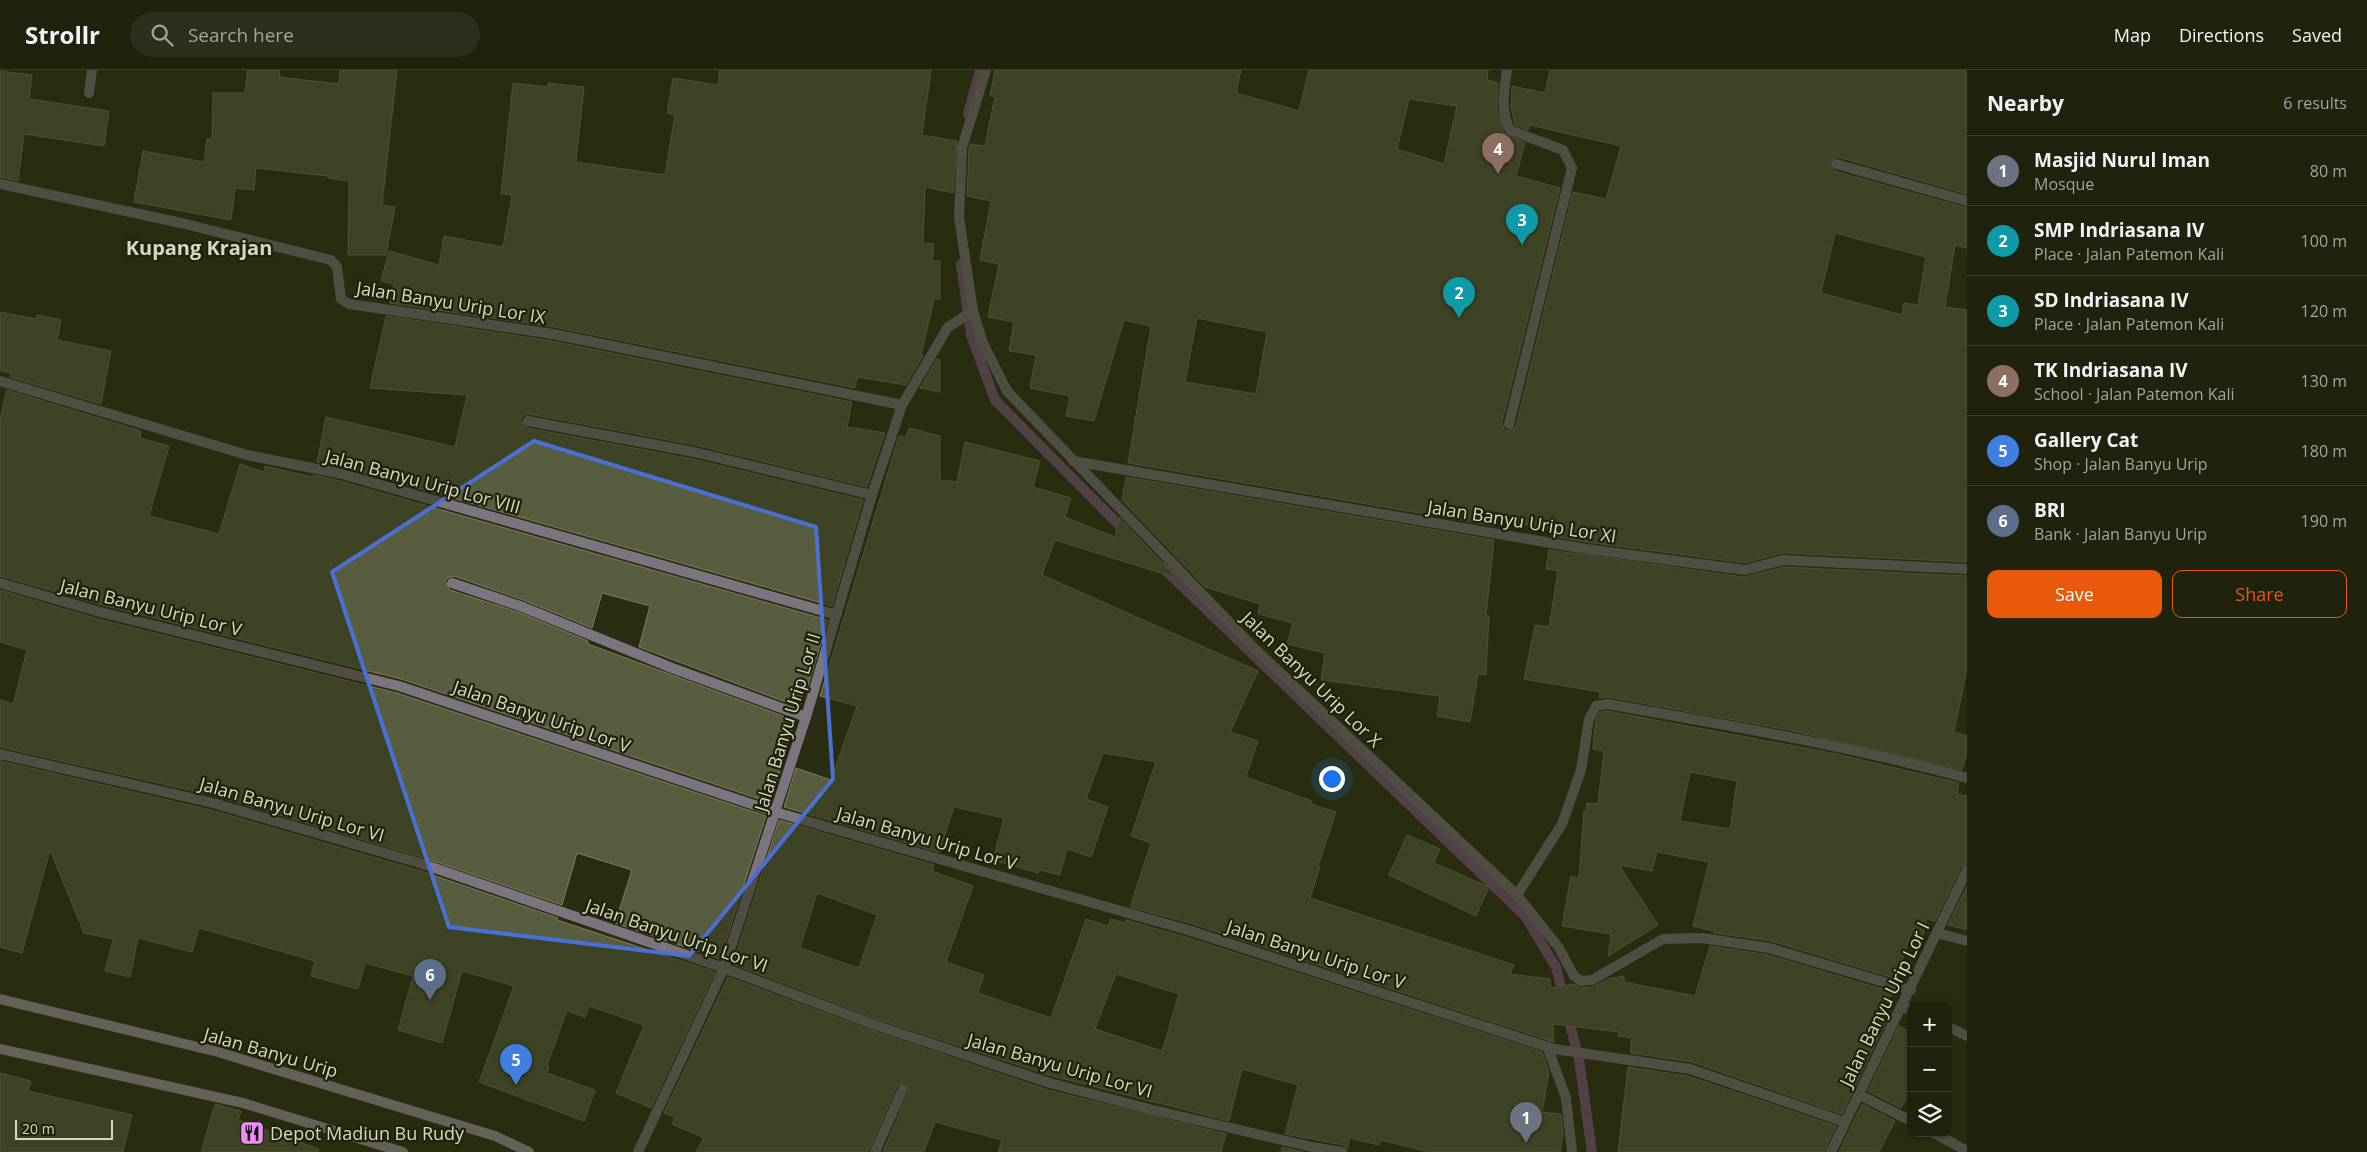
<!DOCTYPE html>
<meta charset="utf-8">
<style>
:root{--surface:#1f220d;--page:#2c2f1b;--text:#f1f3f6;--muted:#a1a49d;--line:#3c3f2e;--accent:#ea580c}
body{margin:0;font-family:"Open Sans",sans-serif;background:var(--page);color:var(--text)}
.controls{position:absolute;right:15px;bottom:15px;display:grid;overflow:hidden;border-radius:10px;box-shadow:0 1px 4px #0004}
.controls button{width:45px;height:45px;display:grid;place-items:center;padding:0;border:0;border-bottom:1px solid var(--line);background:var(--surface);color:var(--text);font:25px sans-serif}
.scale{position:absolute;left:15px;bottom:12px;width:98px;box-sizing:border-box;padding-left:5px;border:2px solid #d5d8c7;border-top:0;font-size:14px;line-height:18px;white-space:nowrap;color:#d5d8c7;-webkit-text-stroke:4px #202307;paint-order:stroke}
.you{position:absolute;left:1331px;top:708px;width:18px;height:18px;margin:-12px;border:4px solid #fff;border-radius:50%;background:#1a73e8;box-shadow:0 0 0 8px #1a73e833}
.badge{display:grid;place-items:center;width:32px;height:32px;border-radius:50%;background:var(--accent);color:#fff;font-size:16px;font-weight:700}
.pin{position:absolute;translate:-50% -41px;filter:drop-shadow(0 1px 2px #0008)}
.pin::after{content:'';position:absolute;top:26px;width:18px;height:15px;background:inherit;clip-path:polygon(0 0,100% 0,50% 100%)}
.list{margin:0;padding:0;list-style:none}
h2{display:flex;justify-content:space-between;align-items:center;height:65px;margin:0;padding:0 20px;font-size:21px}
h2 small{font-size:16px;font-weight:400;color:var(--muted)}
.list li{display:grid;grid-template-columns:32px 1fr auto;gap:15px;align-items:center;box-sizing:border-box;height:70px;padding:0 20px;border-top:1px solid var(--line)}
.list b{display:block;font-size:19px;white-space:nowrap}
.list p{margin:0;font-size:16px;white-space:nowrap;color:var(--muted)}
.list em{font-size:16px;font-style:normal;color:var(--muted)}
.actions{display:flex;gap:10px;padding:15px 20px}
.actions a{flex:1;padding:11px 0;border:1px solid var(--accent);border-radius:10px;text-align:center;font-size:18px;color:var(--accent)}
.actions .main{background:var(--accent);color:#fff}
.icon{flex:none;width:28px;height:28px;fill:none;stroke:currentColor;stroke-width:2;stroke-linecap:round;stroke-linejoin:round}
.map{position:relative;flex:none;width:1967px;height:1082px;overflow:hidden}
header{display:flex;align-items:center;gap:30px;box-sizing:border-box;height:70px;padding:0 25px;background:var(--surface);border-bottom:1px solid var(--line)}
header strong{font-size:24px}
nav{display:flex;gap:28px;margin-inline-start:auto;font-size:18px}
.search{width:350px;height:45px;background:var(--page);display:flex;align-items:center;gap:12px;box-sizing:border-box;padding:0 18px;border-radius:28px;color:var(--muted);font-size:19px}
main{display:flex}
aside{flex:1;background:var(--surface)}
.map>svg:first-child{display:block}
.lines{fill:none;stroke-linecap:round;stroke-linejoin:round}
.stream{stroke:#815885;stroke-width:10}
.building{fill:#585d3f;stroke:#797e5f;fill-rule:evenodd}
.minor{stroke:#7e747f;stroke-width:10}
.secondary{stroke:#ae9daf;stroke-width:10}
.marked{fill:none;stroke:#4b70d4;stroke-width:4;stroke-linejoin:round}
.labels{text-anchor:middle;dominant-baseline:central;stroke-width:4.5;stroke-linejoin:round;paint-order:stroke}
.street-label{font-size:18px;fill:#d5d8c7;stroke:#202307}
.poi-label{font-size:18px;fill:#d5d8c7;stroke:#202307;text-anchor:start}
.quarter-label{font-size:20px;font-weight:bold;fill:#d5d8c7;stroke:#202307}
</style>
<header>
<strong>Strollr</strong>
<div class="search"><svg class="icon" aria-label="search" viewBox="0 0 24 24"><circle cx="10" cy="10" r="6"/><path d="M15 15l6 6"/></svg>Search here</div>
<nav><a>Map</a><a>Directions</a><a>Saved</a></nav>
</header>
<main>
<div class="map">
<svg width="1967" height="1082" viewBox="0 0 1967 1082">
<rect width="100%" height="100%" fill="#292d11"/>
<g class="lines">
<g class="stream">
<polyline points="968,44 980,0"/>
<polyline points="961,194 971,265 995,330 1127,463"/>
<polyline points="1162,497 1525,846 1556,897 1564,929"/>
<polyline points="1567,943 1579,989 1592,1082"/>
</g>
</g>
<g class="building">
<polygon points="248,0 280,0 279,7 339,14 340,0 397,0 382,135 395,137 386,185 348,185 349,111 328,108 328,106 256,98 254,120 235,118 231,150 134,132 143,81 204,92 207,69 212,69 213,23 245,23"/>
<polygon points="720,0 931,0 922,65 957,71 953,123 925,117 923,173 934,174 932,191 940,191 940,229 934,229 921,285 923,285 906,315 857,307 855,318 554,257 390,233 394,214 381,211 389,181 439,195 444,166 503,177 512,125 501,124 513,13 548,17 548,13 584,17 576,92 665,105 675,45 667,43 673,8 718,15"/>
<path d="M995,0H1241L1236,23L1299,41L1309,0H1488L1487,10L1498,13L1497,39L1504,63L1525,73L1516,106L1560,118L1502,352L1504,359L1508,361L1516,356L1573,122L1606,129L1621,76L1530,55L1528,60L1515,55L1511,37L1512,16L1545,23L1550,0H1967V124L1838,87L1832,89L1829,95L1834,101L1967,138V178L1955,175L1945,237L1967,240V492L1783,483L1745,493L1587,472L1551,466V460L1496,448L1495,456L1128,393L1151,256L1124,250L1094,351L1066,346L1070,326L1030,318L1036,285L1009,281L1014,252L988,247L999,194L980,190L991,131L967,126L969,79L970,74L985,76L995,26H990ZM1409,29L1457,36L1444,94L1397,79ZM1835,163L1926,187L1918,235L1904,233L1902,245L1821,223ZM1197,248L1267,262L1256,324L1185,312Z"/>
<polygon points="0,1 32,5 29,29 109,41 104,76 24,64 18,111 0,107"/>
<polygon points="0,242 36,249 37,245 61,250 57,270 111,281 101,334 10,307 12,303 0,301"/>
<polygon points="386,246 552,271 852,332 847,357 885,363 867,417 695,375 529,344 523,346 521,350 527,358 693,389 863,430 832,536 344,397 317,392 326,347 455,377 467,325 370,318"/>
<polygon points="937,289 940,290 940,322 920,318"/>
<polygon points="7,320 141,361 140,368 169,376 149,446 219,464 240,394 264,402 265,396 313,407 314,405 340,411 828,550 806,622 803,621 799,637 639,577 650,536 602,523 592,558 523,530 454,506 448,508 445,511 450,520 518,542 588,571 588,574 794,650 771,733 401,609 102,535 0,506 0,349"/>
<polygon points="909,358 940,366 940,410 957,412 965,372 1040,391 1033,417 1071,428 1065,447 1115,467 1119,447 1177,508 1055,470 1042,505 1258,601 1230,662 1258,671 1246,707 1312,731 1311,734 1336,742 1318,796 1320,797 1310,828 1514,895 1510,904 1550,909 1551,918 1574,914 1581,918 1593,917 1608,909 1624,906 1624,912 1695,926 1710,876 1768,885 1892,922 1883,947 1887,949 1842,1044 1692,992 1630,983 1632,968 1618,966 1619,962 1553,954 1554,972 1193,854 1130,837 1151,773 1131,766 1156,692 1103,683 1086,729 1108,737 1091,787 1067,779 1060,805 1039,800 1038,803 993,790 1004,748 954,737 939,782 784,737 796,698 831,710 857,636 820,626 899,366 906,367"/>
<polygon points="1126,407 1494,470 1486,546 1489,546 1486,605 1478,604 1470,652 1437,646 1440,626 1321,610 1325,583 1287,574 1293,553 1258,544 1260,534 1205,517 1122,430"/>
<polygon points="1549,480 1744,507 1784,497 1967,506 1967,598 1954,662 1967,666 1967,683 1962,700 1789,660 1608,627 1599,628 1600,622 1524,609 1535,555 1549,557 1558,501 1546,499"/>
<polygon points="0,520 98,549 397,623 766,746 720,889 615,853 632,800 577,783 562,835 425,788 215,726 0,677 0,630 13,634 27,580 0,572"/>
<path d="M1607,641L1832,683L1959,713L1957,724L1967,726V793L1961,797L1935,851L1927,849L1922,868L1910,865L1897,909L1771,871L1714,863V861L1693,856L1709,792L1657,782L1652,801L1619,795L1658,855L1608,886L1611,864L1562,856L1571,806L1579,808L1584,741L1586,743L1587,733L1598,734L1604,681L1593,679L1594,666L1596,650L1600,642ZM1690,702L1737,711L1730,759L1680,751Z"/>
<polygon points="0,691 211,740 421,801 558,848 557,850 715,902 651,1038 616,1023 644,955 589,936 585,947 567,941 547,995 549,996 547,1003 595,1020 584,1051 479,1012 514,916 462,901 442,973 398,960 413,906 365,893 358,919 311,906 315,891 199,858 192,882 138,868 130,907 105,901 113,869 84,863 50,780 22,883 0,877"/>
<path d="M779,750L934,795L932,801L973,816L946,892L984,905L978,923L1051,948L1086,849L1108,856L1111,849L1125,853L1126,850L1189,868L1542,982L1549,1003L1542,1042L1561,1044L1563,1064L1560,1082H1429L1381,1070L1379,1075L1349,1068L1348,1079L1343,1075L1285,1064L1298,1015L1242,999L1229,1051L1052,1006L880,950L733,894ZM817,823L877,845L859,898L800,878ZM1116,904L1179,924L1162,981L1095,959Z"/>
<polygon points="1407,765 1440,779 1434,793 1489,817 1476,846 1389,805"/>
<polygon points="1967,816 1967,860 1948,855"/>
<polygon points="728,907 876,962 1048,1020 1226,1064 1221,1082 998,1082 1002,1070 935,1052 924,1082 883,1082 909,1021 908,1015 903,1012 897,1016 868,1082 696,1082 704,1068 672,1054 675,1047 664,1043"/>
<polygon points="1899,956 1911,963 1911,1020 1901,1038 1868,1021"/>
<polygon points="1628,997 1688,1006 1836,1056 1824,1082 1618,1082"/>
<polygon points="0,1003 31,1011 28,1021 132,1045 123,1082 0,1082"/>
<polygon points="215,1034 241,1041 238,1050 319,1079 318,1082 201,1082"/>
<polygon points="1862,1034 1895,1051 1879,1082 1839,1082"/>
<polygon points="1282,1077 1303,1082 1281,1082"/>
</g>
<g class="lines">
<g class="minor">
<polyline points="986,0 962,78 959,147 973,241 983,273 1007,321 1255,579 1517,825 1559,878 1574,906 1581,911 1592,910 1663,869 1702,868 1769,878 1911,920"/>
<path d="M1507,0C1504,21 1500,40 1510,60L1563,80L1572,98L1509,354"/>
<polyline points="89,23 92,0"/>
<polyline points="1836,94 1967,131"/>
<polyline points="0,114 181,153 331,190 337,197 341,229 349,234 553,264 902,335"/>
<polyline points="0,311 247,385 342,404 837,545"/>
<polyline points="528,351 694,382 872,425"/>
<polyline points="1073,391 1586,479 1745,500 1783,490 1967,499"/>
<polyline points="0,513 100,542 399,616 775,742 1191,861 1554,979 1690,999 1845,1052"/>
<polyline points="452,513 520,536 672,598 806,647"/>
<polyline points="0,684 213,733 423,794 724,898 878,956 1050,1013 1149,1039 1312,1077 1342,1082"/>
<path d="M1517,825L1562,754L1581,700L1589,649L1596,636L1607,634C1728,655 1849,676 1967,708"/>
<polyline points="1937,863 1967,871"/>
<polyline points="1901,936 1911,940"/>
<polyline points="1948,957 1967,966"/>
<polyline points="1547,976 1566,1028 1572,1082"/>
<polyline points="1858,1024 1911,1051"/>
<polyline points="1934,1063 1967,1081"/>
<polyline points="638,1082 724,898 806,647 872,425 902,335 948,257 973,241"/>
<polyline points="875,1082 903,1019"/>
<polyline points="1831,1082 1967,800"/>
</g>
<g class="secondary">
<polyline points="0,929 218,982 495,1066 529,1082"/>
<polyline points="0,979 243,1033 403,1082"/>
</g>
</g>
<path d="M0 0H1967V1082H0ZM534,371L816,457L833,709L689,886L449,857L332,502Z" fill="#292d11" fill-opacity=".55" fill-rule="evenodd"/>
<path class="marked" d="M534,371L816,457L833,709L689,886L449,857L332,502Z"/>
<defs>
<symbol id="restaurant-square" viewBox="-11 -11 22 22"><rect x="-9" y="-9" width="18" height="18" rx="4" fill="#ee8bf8" stroke="#202307"/><path d="M-5-6h1v4h1v-4h1v4h1v-4h1v5L-1.5 .5V6h-2V.5L-5-1ZM5-6V6H3V1.5H1.5Q1.5-4 5-6Z" fill="#111"/></symbol>
</defs>
<g fill-rule="evenodd">
<use href="#restaurant-square" x="238" y="1049" width="28" height="28"/>
</g>
<g class="labels">
<g class="street-label">
<text transform="translate(451 232) rotate(9)">Jalan Banyu Urip Lor IX</text>
<text transform="translate(423 411) rotate(15)">Jalan Banyu Urip Lor VIII</text>
<text transform="translate(1522 451) rotate(9)">Jalan Banyu Urip Lor XI</text>
<text transform="translate(151 537) rotate(14)">Jalan Banyu Urip Lor V</text>
<text transform="translate(1312 609) rotate(44)">Jalan Banyu Urip Lor X</text>
<text transform="translate(542 646) rotate(19)">Jalan Banyu Urip Lor V</text>
<text transform="translate(787 652) rotate(-73)">Jalan Banyu Urip Lor II</text>
<text transform="translate(292 739) rotate(16)">Jalan Banyu Urip Lor VI</text>
<text transform="translate(927 768) rotate(16)">Jalan Banyu Urip Lor V</text>
<text transform="translate(677 865) rotate(19)">Jalan Banyu Urip Lor VI</text>
<text transform="translate(1316 884) rotate(18)">Jalan Banyu Urip Lor V</text>
<text transform="translate(1884 934) rotate(-64)">Jalan Banyu Urip Lor I</text>
<text transform="translate(271 982) rotate(16)">Jalan Banyu Urip</text>
<text transform="translate(1060 995) rotate(16)">Jalan Banyu Urip Lor VI</text>
</g>
<g class="poi-label">
<text x="270" y="1063">Depot Madiun Bu Rudy</text>
</g>
<g class="quarter-label">
<text x="199" y="177">Kupang Krajan</text>
</g>
</g>
</svg>
<div class="controls">
<button>+</button>
<button>−</button>
<button><svg class="icon" aria-label="layers" viewBox="0 0 24 24"><path d="M12 4l9 5-9 5-9-5zM3 14l9 5 9-5"/></svg></button>
</div>
<div class="scale">20 m</div>
<div class="you"></div>
<div class="pin badge" style="left:1526px;top:1073px;background:#6b7280">1</div>
<div class="pin badge" style="left:1459px;top:248px;background:#0f9aa8">2</div>
<div class="pin badge" style="left:1522px;top:175px;background:#0f9aa8">3</div>
<div class="pin badge" style="left:1498px;top:104px;background:#8d6e63">4</div>
<div class="pin badge" style="left:516px;top:1015px;background:#3f7fe0">5</div>
<div class="pin badge" style="left:430px;top:930px;background:#5c6f8a">6</div>
</div>
<aside>
<h2>Nearby<small>6 results</small></h2>
<ul class="list">
<li><span class="badge" style="background:#6b7280">1</span><div><b>Masjid Nurul Iman</b><p>Mosque</p></div><em>80 m</em></li>
<li><span class="badge" style="background:#0f9aa8">2</span><div><b>SMP Indriasana IV</b><p>Place · Jalan Patemon Kali</p></div><em>100 m</em></li>
<li><span class="badge" style="background:#0f9aa8">3</span><div><b>SD Indriasana IV</b><p>Place · Jalan Patemon Kali</p></div><em>120 m</em></li>
<li><span class="badge" style="background:#8d6e63">4</span><div><b>TK Indriasana IV</b><p>School · Jalan Patemon Kali</p></div><em>130 m</em></li>
<li><span class="badge" style="background:#3f7fe0">5</span><div><b>Gallery Cat</b><p>Shop · Jalan Banyu Urip</p></div><em>180 m</em></li>
<li><span class="badge" style="background:#5c6f8a">6</span><div><b>BRI</b><p>Bank · Jalan Banyu Urip</p></div><em>190 m</em></li>
</ul>
<div class="actions"><a class="main">Save</a><a>Share</a></div>
</aside>
</main>
